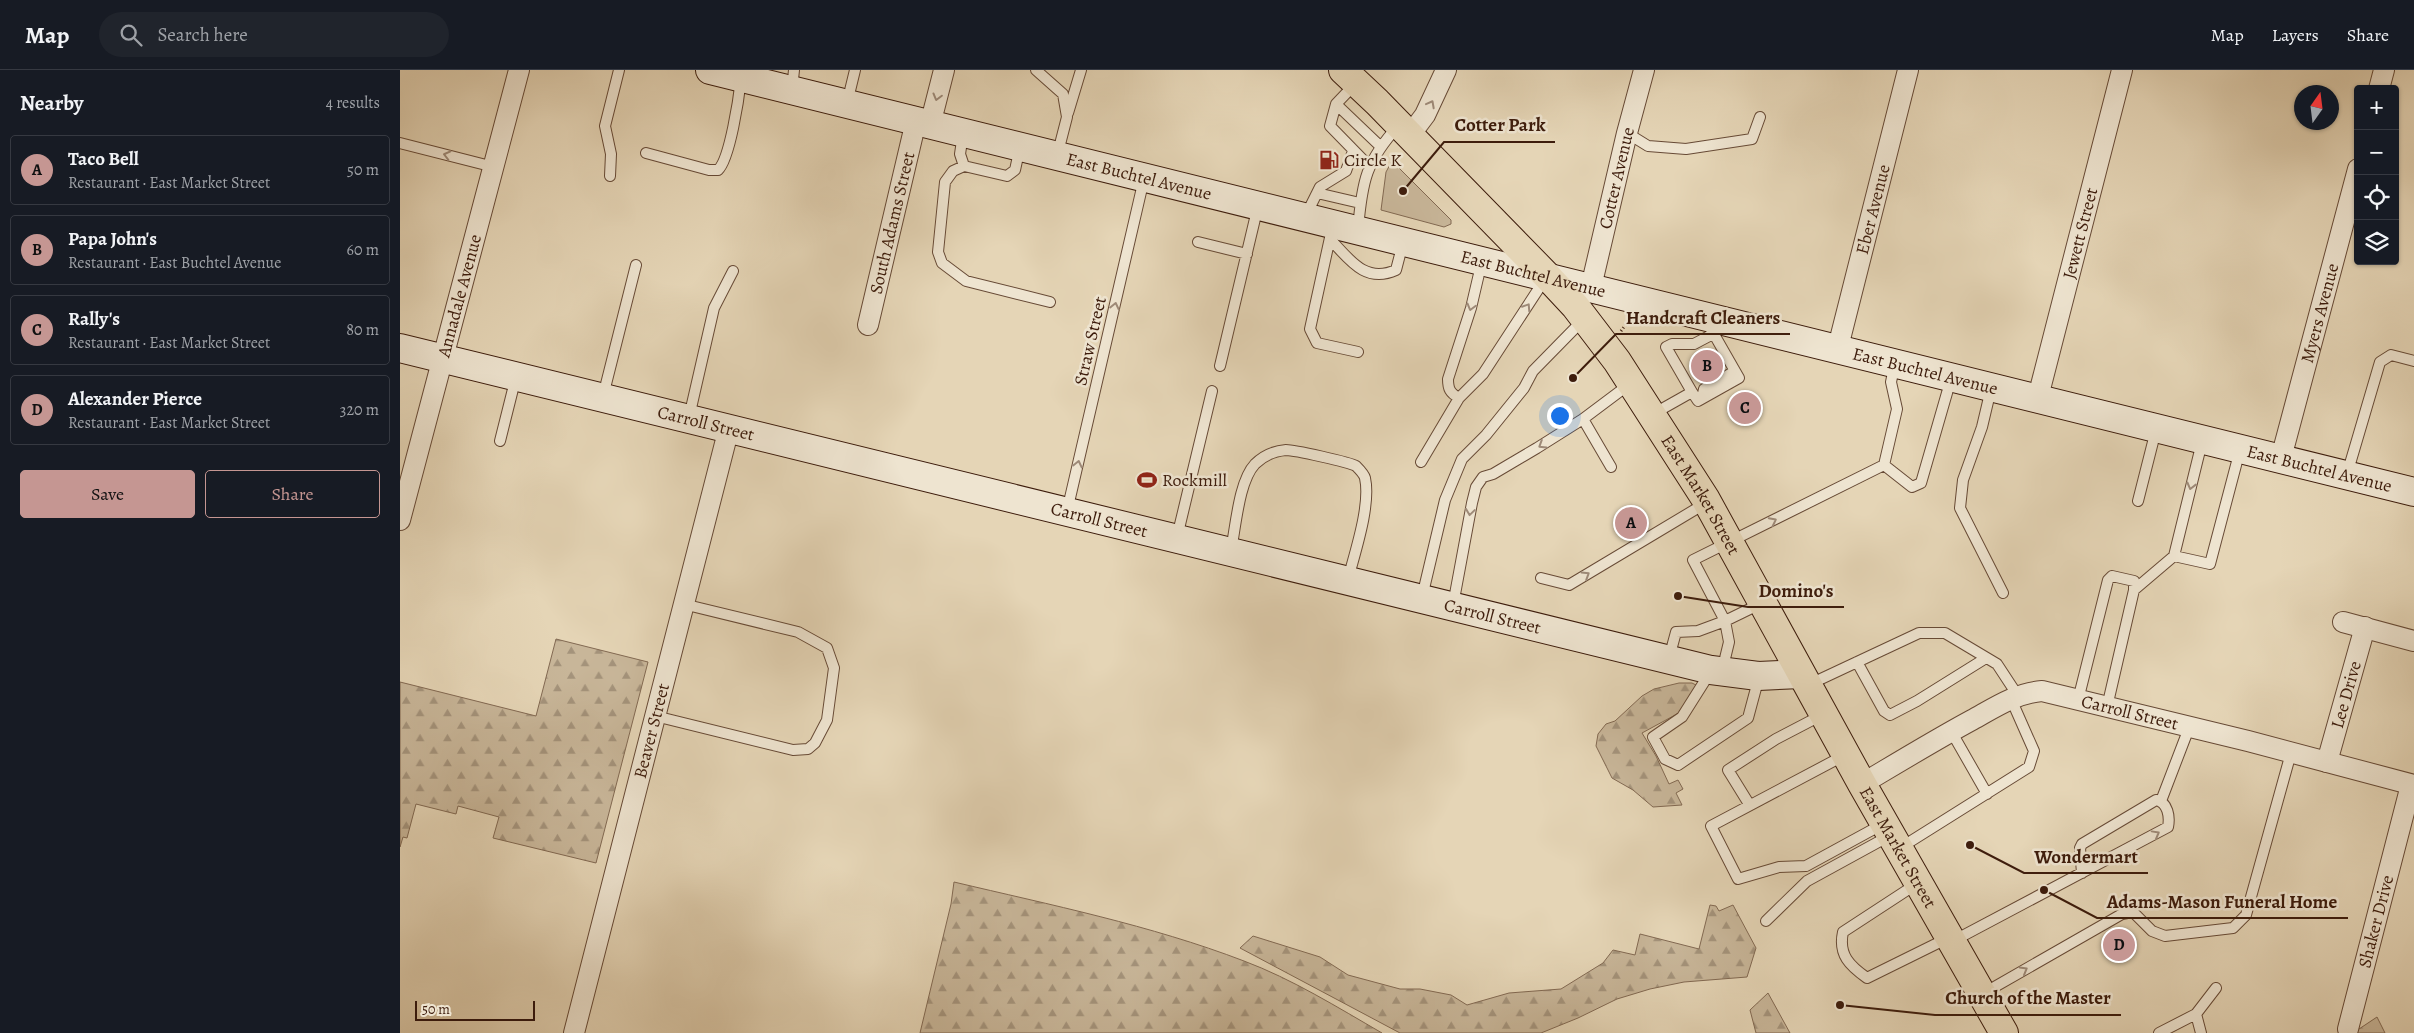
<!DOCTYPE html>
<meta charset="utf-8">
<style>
body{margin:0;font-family:Alegreya,serif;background:#20242c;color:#f1f3f6}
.controls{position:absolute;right:15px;top:15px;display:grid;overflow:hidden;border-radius:5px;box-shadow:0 1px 4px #0004}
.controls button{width:45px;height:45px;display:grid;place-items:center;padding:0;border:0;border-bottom:1px solid #363941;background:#171b24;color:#f1f3f6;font:25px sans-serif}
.compass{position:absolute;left:1894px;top:15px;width:45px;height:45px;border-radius:50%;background:#171b24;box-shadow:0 1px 4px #0004;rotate:14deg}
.scale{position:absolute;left:15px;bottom:12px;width:120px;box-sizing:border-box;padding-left:5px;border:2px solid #3d1c0c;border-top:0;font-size:14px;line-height:18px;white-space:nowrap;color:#3d1c0c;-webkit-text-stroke:4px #eee4d0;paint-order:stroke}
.you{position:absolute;left:1159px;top:345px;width:18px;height:18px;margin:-12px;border:4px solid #fff;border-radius:50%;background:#1a73e8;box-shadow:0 0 0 8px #1a73e833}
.badge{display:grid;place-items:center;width:32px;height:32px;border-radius:50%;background:#c59692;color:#111;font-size:16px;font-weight:700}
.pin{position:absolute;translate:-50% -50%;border:2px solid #fff;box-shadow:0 1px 5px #0006}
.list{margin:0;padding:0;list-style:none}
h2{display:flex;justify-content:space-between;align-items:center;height:65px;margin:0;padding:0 20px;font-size:21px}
h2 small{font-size:16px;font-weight:400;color:#9ea1a6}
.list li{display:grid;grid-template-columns:32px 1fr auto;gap:15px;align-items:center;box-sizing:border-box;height:70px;margin:0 10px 10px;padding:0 10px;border:1px solid #363941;border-radius:5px}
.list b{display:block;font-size:19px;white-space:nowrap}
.list p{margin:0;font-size:16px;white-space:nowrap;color:#9ea1a6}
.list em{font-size:16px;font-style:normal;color:#9ea1a6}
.actions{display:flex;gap:10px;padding:15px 20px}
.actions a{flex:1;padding:11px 0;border:1px solid #c59692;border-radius:5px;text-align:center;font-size:18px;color:#c59692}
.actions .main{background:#c59692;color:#111}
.icon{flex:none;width:28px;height:28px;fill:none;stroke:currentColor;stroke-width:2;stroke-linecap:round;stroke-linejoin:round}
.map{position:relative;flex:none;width:2014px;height:963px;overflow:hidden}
header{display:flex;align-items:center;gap:30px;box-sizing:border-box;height:70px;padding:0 25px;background:#171b24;border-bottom:1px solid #363941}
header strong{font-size:24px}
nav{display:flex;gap:28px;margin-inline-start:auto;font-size:18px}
.search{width:350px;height:45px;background:#20242c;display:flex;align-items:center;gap:12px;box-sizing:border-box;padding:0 18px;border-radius:28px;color:#9ea1a6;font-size:19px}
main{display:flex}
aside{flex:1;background:#171b24}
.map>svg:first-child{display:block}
</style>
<header>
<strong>Map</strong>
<div class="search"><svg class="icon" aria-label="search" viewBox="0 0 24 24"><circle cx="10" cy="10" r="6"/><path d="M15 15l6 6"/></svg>Search here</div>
<nav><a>Map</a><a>Layers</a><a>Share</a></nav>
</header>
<main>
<aside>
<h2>Nearby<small>4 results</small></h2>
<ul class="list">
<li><span class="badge">A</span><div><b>Taco Bell</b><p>Restaurant · East Market Street</p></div><em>50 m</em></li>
<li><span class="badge">B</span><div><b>Papa John's</b><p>Restaurant · East Buchtel Avenue</p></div><em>60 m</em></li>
<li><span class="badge">C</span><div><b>Rally's</b><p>Restaurant · East Market Street</p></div><em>80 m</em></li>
<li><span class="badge">D</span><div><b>Alexander Pierce</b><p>Restaurant · East Market Street</p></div><em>320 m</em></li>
</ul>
<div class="actions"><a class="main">Save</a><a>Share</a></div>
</aside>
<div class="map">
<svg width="2014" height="963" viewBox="0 0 2014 963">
<defs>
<pattern id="forest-firs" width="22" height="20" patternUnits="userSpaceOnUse" patternTransform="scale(1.25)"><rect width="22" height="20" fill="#c8b699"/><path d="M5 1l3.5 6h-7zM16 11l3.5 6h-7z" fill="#a4937b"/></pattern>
</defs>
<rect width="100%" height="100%" fill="#e5d5b6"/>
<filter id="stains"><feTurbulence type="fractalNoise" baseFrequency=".004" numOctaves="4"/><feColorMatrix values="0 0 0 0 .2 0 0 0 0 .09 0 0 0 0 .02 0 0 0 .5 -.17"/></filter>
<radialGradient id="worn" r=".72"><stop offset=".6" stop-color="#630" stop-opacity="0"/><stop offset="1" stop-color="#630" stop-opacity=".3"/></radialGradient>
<path fill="url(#forest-firs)" stroke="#826952" d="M156,569L248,592L196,793L93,768L99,747L58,736L56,744L16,734L7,768L3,767L0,777V612L136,646Z
M1279,613H1292L1300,617L1288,638L1242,663L1256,686L1269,714L1278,710L1283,719L1276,723L1282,735L1253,737L1233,720L1212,708L1196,676L1198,664L1206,654L1215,651L1242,626L1254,619Z
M554,812C651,835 750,855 844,891C892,909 937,937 982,963H520L551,834Z
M1310,835L1316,836L1319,841L1333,835L1356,878L1347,907L1284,912L1250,919L1217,929L1178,948L1141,963H1000L840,878L853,866L920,887L948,905L1000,919H1020L1051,925L1067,935L1109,923L1161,919L1203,893L1213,880L1235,885L1240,864L1299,879Z
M1368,923L1390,963H1356L1350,940Z
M1977,947L1985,963H1956V961Z"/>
<path fill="#c8b699" stroke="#826952" d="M992,91L1051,150V154L1044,157L981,140L986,102Z"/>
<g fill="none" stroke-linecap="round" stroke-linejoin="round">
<defs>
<path id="lane" d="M636,0L663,24L667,47L657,86
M956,13L936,34L930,56L969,96
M392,19L394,0
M447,33L455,0
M936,34L980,76
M668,43L681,0
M1227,63L1248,76L1286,79L1352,69L1360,47
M563,64L560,84L564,96L607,106L615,100L620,77
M0,73L94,97
M246,83L309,100H318C330,89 339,27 341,9
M564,96L553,101L545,112L538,182L542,193L566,211L650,232
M210,106L211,84L205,56L219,0
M917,123L960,133
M906,145L920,117L946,101L953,81
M933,154L910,259L917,273L958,282
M958,159C962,111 966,91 999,55
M930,169C949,189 965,214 996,200L1003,173
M798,172L847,184
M1082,191L1071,238L1048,309C1048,319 1050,323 1059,328L1083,304L1145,209
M820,296L858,136
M1591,319L1582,357L1563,410L1560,438L1603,523
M1292,322L1266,277L1272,274H1294L1313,264
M203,326L236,195
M1302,328L1304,319L1335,301
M1253,344L1292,322L1298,331L1339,308L1307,252
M289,347L314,238L333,201
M1183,349L1211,397
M100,371L116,307
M1802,372L1774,486L1810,494L1840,380
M1021,392L1059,328
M1484,395L1512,417L1521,413L1551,309
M1484,395L1497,339L1491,312L1495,293
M1947,404L1980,292L1991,285L2014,291
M1738,431L1756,360
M667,441L744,109
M777,467L812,321
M831,480C836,455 839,411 855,394C864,385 873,381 886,380C894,380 949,392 956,396C959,399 964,404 965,408C971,435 955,482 948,509
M1141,508L1169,515L1306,433
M1734,520L1774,486
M1022,527L1045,430L1062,389L1086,365L1124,318L1133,301L1184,249
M1362,533L1325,551L1293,490L1484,395
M1053,535L1072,433L1076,417L1083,407L1093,404L1137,378L1183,349L1231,313
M1269,588L1276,562L1298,561L1325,551L1329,572L1322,601
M1457,592L1484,641L1490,645L1517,631L1586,588
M1311,601L1282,647L1253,667L1265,689L1278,695L1348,648L1359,607
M1408,615L1519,563H1545L1597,594L1618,626
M1678,630L1708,510L1712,506L1734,511V520L1707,637
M255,646L393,680L408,679L415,673L427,650L434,598L427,578L398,562L283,534
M1551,661L1587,724
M1445,685L1311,756L1338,809L1379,797L1406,796L1483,754
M1761,731L1789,658
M1349,734L1328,700L1376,669L1422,645
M1500,778L1629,697L1634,681L1611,629
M1518,813L1443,862C1438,885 1450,896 1467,908L1548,868
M1366,851L1407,811L1491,765
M1553,871L1768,757C1770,747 1768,732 1756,730L1682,774L1680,778L1682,803
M1584,923L1722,844L1733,842L1752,861L1765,866L1833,858L1846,845L1891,683
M1796,944L1801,963
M1759,963L1796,944L1816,918"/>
<g id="street">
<path d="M1979,19L1984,0"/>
<path d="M530,55L544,0"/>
<path d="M1010,65L1025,45L1046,0"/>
<path id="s1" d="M1191,217L1227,63L1244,0"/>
<path id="s2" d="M468,255L516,51"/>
<path id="s3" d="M1438,277L1508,0"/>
<path id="s4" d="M1638,327L1722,0"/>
<path id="s5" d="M1881,388L1958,99"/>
<path id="s6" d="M0,450L119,0"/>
<path d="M1943,552L2014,571"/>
<path id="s7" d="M1927,692L1965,557"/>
<path id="s8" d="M1462,714C1499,692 1535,670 1572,650C1594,638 1616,623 1642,621L1848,671L2014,715"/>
<path id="s9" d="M1948,959L2011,715"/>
<path id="s10" d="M174,963L329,358"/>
</g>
<g id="secondary">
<path id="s11" d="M310,0L2014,422"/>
<path id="s12" d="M0,278L1311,600L1358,606L1401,604"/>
</g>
<g id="primary">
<path id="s13" d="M943,0L977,32L1147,206L1175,236L1217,291L1305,428L1462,714L1604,963"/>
</g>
</defs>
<use href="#lane" stroke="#674a36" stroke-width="12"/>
<use href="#street" stroke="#674a36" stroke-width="22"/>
<use href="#secondary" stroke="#3d1c0c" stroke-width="30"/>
<use href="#primary" stroke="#3d1c0c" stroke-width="30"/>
<path stroke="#3d1c0c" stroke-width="3" stroke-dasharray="1 2.5" stroke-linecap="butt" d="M1221,261L1229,250"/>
<use href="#lane" stroke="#eee4d0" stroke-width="10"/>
<use href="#street" stroke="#eee4d0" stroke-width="20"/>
<use href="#secondary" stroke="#eee4d0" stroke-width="28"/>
<use href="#primary" stroke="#e5d5b6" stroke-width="28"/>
</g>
<defs><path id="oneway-chevron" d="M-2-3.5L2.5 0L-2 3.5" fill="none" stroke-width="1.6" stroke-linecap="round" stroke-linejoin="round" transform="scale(1.25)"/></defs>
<g stroke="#9e8a78">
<use href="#oneway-chevron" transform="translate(537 27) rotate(105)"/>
<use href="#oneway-chevron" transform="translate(1031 34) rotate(-62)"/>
<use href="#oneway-chevron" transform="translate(47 85) rotate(-166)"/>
<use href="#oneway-chevron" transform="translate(715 236) rotate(-77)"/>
<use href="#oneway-chevron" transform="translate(1071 237) rotate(105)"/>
<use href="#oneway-chevron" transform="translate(1127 237) rotate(-57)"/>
<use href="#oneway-chevron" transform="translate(1142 375) rotate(148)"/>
<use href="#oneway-chevron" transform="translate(678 394) rotate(-77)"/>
<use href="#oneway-chevron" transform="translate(1791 416) rotate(104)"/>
<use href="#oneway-chevron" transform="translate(1070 442) rotate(98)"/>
<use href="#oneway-chevron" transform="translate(1373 451) rotate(-27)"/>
<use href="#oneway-chevron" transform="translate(1186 505) rotate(-32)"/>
<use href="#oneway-chevron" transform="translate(1756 764) rotate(-29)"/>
<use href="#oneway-chevron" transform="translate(1624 900) rotate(-30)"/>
</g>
<defs>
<symbol id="fuel-bare" viewBox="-9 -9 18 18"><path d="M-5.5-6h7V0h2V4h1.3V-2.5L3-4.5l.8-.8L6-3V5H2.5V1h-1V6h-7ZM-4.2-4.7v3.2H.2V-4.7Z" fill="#8f2418" stroke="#eee4d0" stroke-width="2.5" paint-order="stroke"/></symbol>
<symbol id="stadium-bare" viewBox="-9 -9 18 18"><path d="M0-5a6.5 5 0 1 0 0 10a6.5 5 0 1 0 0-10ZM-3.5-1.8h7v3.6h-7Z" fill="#8f2418" stroke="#eee4d0" stroke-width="2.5" paint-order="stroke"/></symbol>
</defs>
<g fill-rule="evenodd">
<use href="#fuel-bare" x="915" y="76" width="28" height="28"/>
<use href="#stadium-bare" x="733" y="396" width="28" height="28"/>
</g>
<g text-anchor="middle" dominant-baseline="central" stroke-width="5" stroke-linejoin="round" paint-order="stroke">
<g font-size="18" fill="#3d1c0c" stroke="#eee4d0" text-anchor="start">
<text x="944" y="90">Circle K</text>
<text x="762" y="410">Rockmill</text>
</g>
<g font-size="18" fill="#3d1c0c" stroke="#eee4d0">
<text stroke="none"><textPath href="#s11" startOffset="442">East Buchtel Avenue</textPath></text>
<text stroke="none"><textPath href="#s1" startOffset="112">Cotter Avenue</textPath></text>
<text stroke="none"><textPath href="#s3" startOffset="142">Eber Avenue</textPath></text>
<text stroke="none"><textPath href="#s2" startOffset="105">South Adams Street</textPath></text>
<text stroke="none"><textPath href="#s4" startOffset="169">Jewett Street</textPath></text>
<text stroke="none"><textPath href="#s11" startOffset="848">East Buchtel Avenue</textPath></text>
<text stroke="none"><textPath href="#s6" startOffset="232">Annadale Avenue</textPath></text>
<text stroke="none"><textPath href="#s5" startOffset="150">Myers Avenue</textPath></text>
<text transform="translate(690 271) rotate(-77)">Straw Street</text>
<text stroke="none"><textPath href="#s11" startOffset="1252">East Buchtel Avenue</textPath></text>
<text stroke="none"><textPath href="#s12" startOffset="315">Carroll Street</textPath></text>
<text stroke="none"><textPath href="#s11" startOffset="1658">East Buchtel Avenue</textPath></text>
<text stroke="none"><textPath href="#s13" startOffset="558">East Market Street</textPath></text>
<text stroke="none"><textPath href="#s12" startOffset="720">Carroll Street</textPath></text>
<text stroke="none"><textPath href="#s12" startOffset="1125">Carroll Street</textPath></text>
<text stroke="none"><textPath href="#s7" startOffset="70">Lee Drive</textPath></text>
<text stroke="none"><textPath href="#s8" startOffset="294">Carroll Street</textPath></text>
<text stroke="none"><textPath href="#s10" startOffset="312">Beaver Street</textPath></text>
<text stroke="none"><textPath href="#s13" startOffset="962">East Market Street</textPath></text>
<text stroke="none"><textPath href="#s9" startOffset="111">Shaker Drive</textPath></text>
</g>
</g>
<path fill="none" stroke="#3d1c0c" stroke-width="2" d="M1003 121L1044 72H1155M1173 308L1216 264H1390M1278 526L1348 537H1444M1570 775L1624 803H1748M1644 820L1697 848H1948M1440 935L1535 945H1721"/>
<g fill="#3d1c0c" stroke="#eee4d0" stroke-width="2">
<circle cx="1003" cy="121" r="5"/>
<circle cx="1173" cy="308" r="5"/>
<circle cx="1278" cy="526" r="5"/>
<circle cx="1570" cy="775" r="5"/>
<circle cx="1644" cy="820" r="5"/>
<circle cx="1440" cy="935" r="5"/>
</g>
<g font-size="19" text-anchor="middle" font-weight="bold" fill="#3d1c0c" stroke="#eee4d0" stroke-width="5" stroke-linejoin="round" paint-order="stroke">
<text x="1100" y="61">Cotter Park</text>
<text x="1303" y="254">Handcraft Cleaners</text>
<text x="1396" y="527">Domino's</text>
<text x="1686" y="793">Wondermart</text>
<text x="1822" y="838">Adams-Mason Funeral Home</text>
<text x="1628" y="934">Church of the Master</text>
</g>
<rect width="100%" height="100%" filter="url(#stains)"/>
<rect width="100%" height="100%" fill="url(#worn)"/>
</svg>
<div class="controls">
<button>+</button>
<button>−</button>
<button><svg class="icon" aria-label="locate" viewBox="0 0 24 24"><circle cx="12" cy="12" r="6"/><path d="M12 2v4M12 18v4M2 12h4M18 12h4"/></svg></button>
<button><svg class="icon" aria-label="layers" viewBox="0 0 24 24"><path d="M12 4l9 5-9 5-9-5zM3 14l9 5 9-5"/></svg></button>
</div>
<svg class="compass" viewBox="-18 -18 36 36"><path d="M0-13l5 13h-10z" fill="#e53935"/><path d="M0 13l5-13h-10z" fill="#9ea1a6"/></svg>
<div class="scale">50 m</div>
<div class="you"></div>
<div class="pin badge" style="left:1231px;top:453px">A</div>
<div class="pin badge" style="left:1307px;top:296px">B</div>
<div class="pin badge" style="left:1345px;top:338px">C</div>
<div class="pin badge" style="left:1719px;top:875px">D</div>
</div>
</main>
